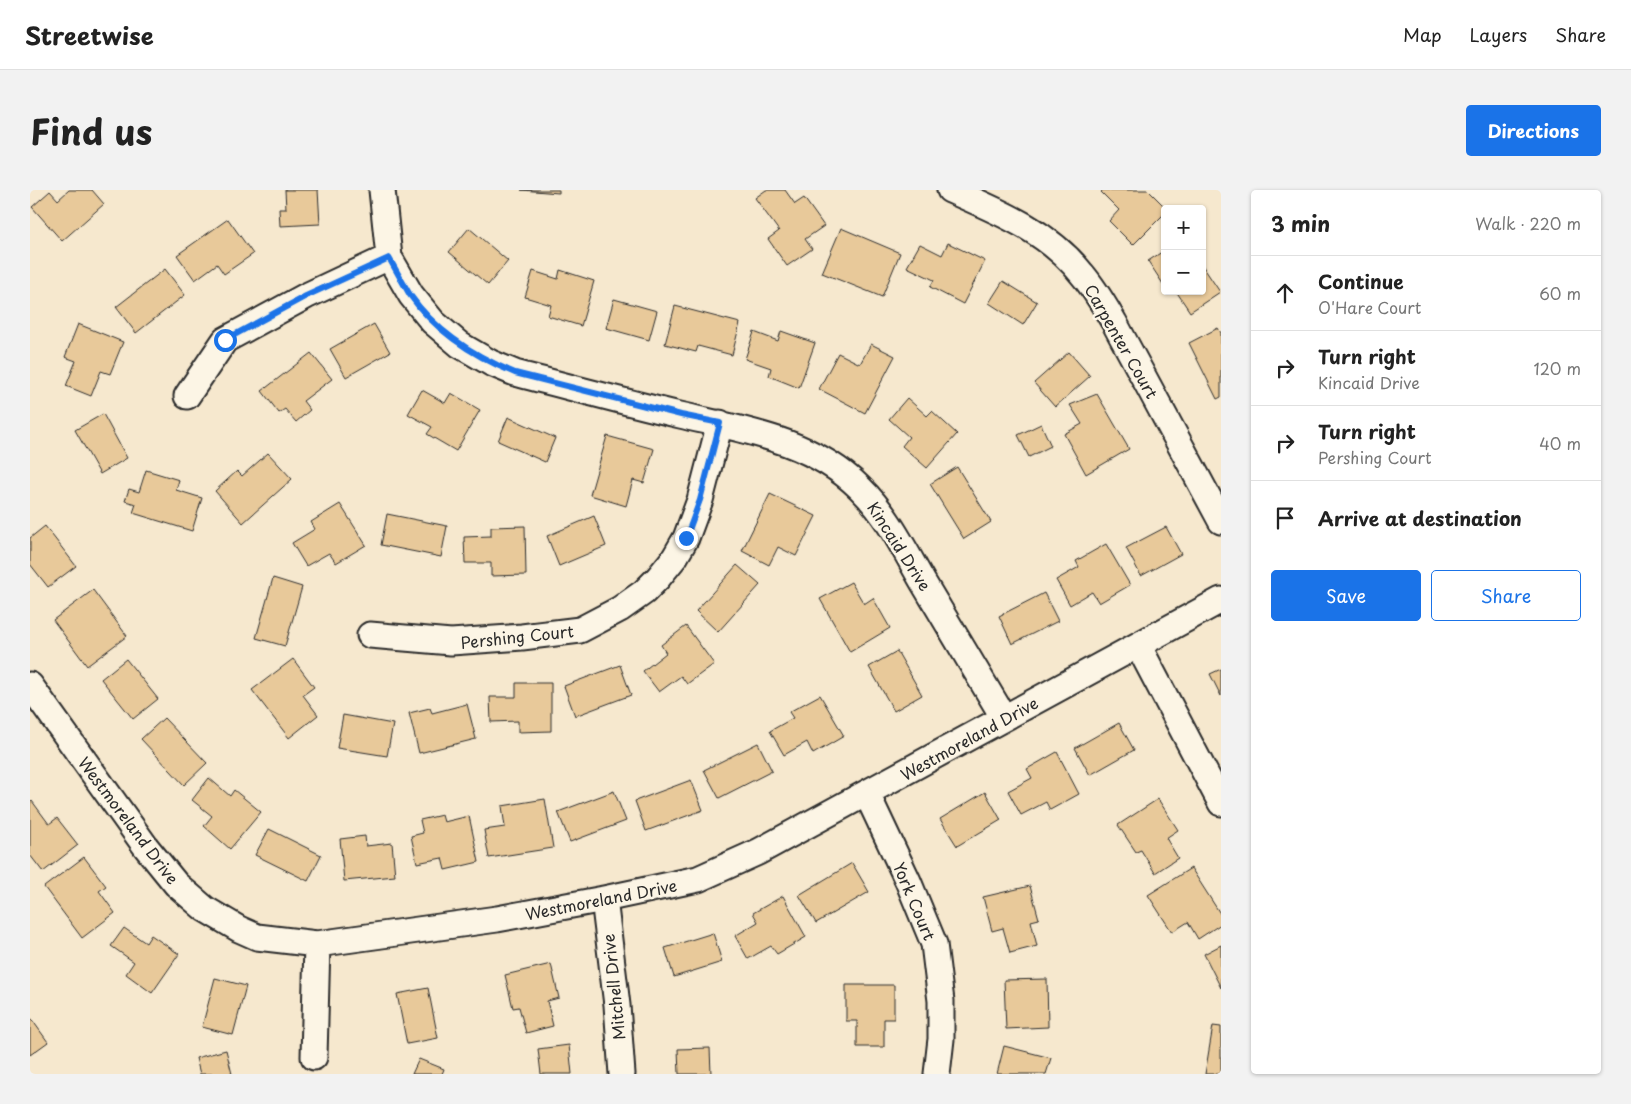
<!DOCTYPE html>
<meta charset="utf-8">
<style>
body{margin:0;font-family:"Playpen Sans",sans-serif;background:#f2f2f2;color:#222}
.controls{position:absolute;right:15px;top:15px;display:grid;overflow:hidden;border-radius:5px;box-shadow:0 1px 4px #0004}
.controls button{width:45px;height:45px;display:grid;place-items:center;padding:0;border:0;border-bottom:1px solid #e0e0e0;background:#fff;color:#222;font:25px sans-serif}
.stop{position:absolute;width:15px;height:15px;margin:-11px;border:4px solid #1a73e8;border-radius:50%;background:#fff}
.stop.end{background:#1a73e8;border-color:#fff;box-shadow:0 1px 5px #0008}
.list{margin:0;padding:0;list-style:none}
h2{display:flex;justify-content:space-between;align-items:center;height:65px;margin:0;padding:0 20px;font-size:21px}
h2 small{font-size:16px;font-weight:400;color:#767676}
.list li{display:grid;grid-template-columns:32px 1fr auto;gap:15px;align-items:center;box-sizing:border-box;height:75px;padding:0 20px;border-top:1px solid #e0e0e0}
.list b{display:block;font-size:19px;white-space:nowrap}
.list p{margin:0;font-size:16px;white-space:nowrap;color:#767676}
.list em{font-size:16px;font-style:normal;color:#767676}
.actions{display:flex;gap:10px;padding:15px 20px}
.actions a{flex:1;padding:11px 0;border:1px solid #1a73e8;border-radius:5px;text-align:center;font-size:18px;color:#1a73e8}
.actions .main{background:#1a73e8;color:#fff}
.icon{flex:none;width:28px;height:28px;fill:none;stroke:currentColor;stroke-width:2;stroke-linecap:round;stroke-linejoin:round}
.map{position:relative;flex:none;width:1191px;height:884px;overflow:hidden;border-radius:5px}
header{display:flex;align-items:center;gap:30px;box-sizing:border-box;height:70px;padding:0 25px;background:#fff;border-bottom:1px solid #e0e0e0}
header strong{font-size:24px}
nav{display:flex;gap:28px;margin-inline-start:auto;font-size:18px}
.intro{display:flex;align-items:center;justify-content:space-between;box-sizing:border-box;height:120px;padding:0 30px}
h1{margin:0;font-size:35px}
.button{padding:12px 22px;border-radius:5px;background:#1a73e8;color:#fff;font-size:18px;font-weight:700}
main{display:flex;gap:30px;padding:0 30px}
aside{flex:1;background:#fff;border-radius:5px;box-shadow:0 1px 4px #0004}
.map>svg:first-child{display:block}
</style>
<header>
<strong>Streetwise</strong>
<nav><a>Map</a><a>Layers</a><a>Share</a></nav>
</header>
<div class="intro"><h1>Find us</h1><a class="button">Directions</a></div>
<main>
<div class="map">
<svg width="1191" height="884" viewBox="0 0 1191 884">
<rect width="100%" height="100%" fill="#f6e8ce"/>
<filter id="ink" filterUnits="userSpaceOnUse"><feTurbulence type="fractalNoise" baseFrequency=".02" numOctaves="2"/><feDisplacementMap in="SourceGraphic" scale="10" xChannelSelector="R" yChannelSelector="G"/><feConvolveMatrix kernelMatrix="1 2 1 2 8 2 1 2 1" color-interpolation-filters="sRGB"/></filter>
<g filter="url(#ink)">
<path fill="#e8c99a" stroke="#2b2b2b" d="M39,0H62L74,14L32,51L2,17L20,1L28,10Z
M255,0H288L290,34L250,36L249,19H256Z
M491,0H529V3Z
M736,0H755L765,14L774,8L794,36L775,49L782,59L757,76L738,49L749,41L725,8Z
M1073,0H1118L1137,19H1135V23L1103,55L1079,31L1089,20L1071,2Z
M198,29L223,64L194,84L187,74L165,90L147,65Z
M439,38L478,71L458,95L419,62Z
M811,38L870,63L852,107L792,83Z
M918,53L955,71L933,114L900,97L904,90L877,77L890,54L912,65Z
M1135,60V97L1118,71Z
M1172,75L1190,102L1160,122L1146,101H1172Z
M135,79L155,105L106,143L86,117Z
M530,80L564,91L551,136L518,126L521,115L495,107L503,81L528,89Z
M973,91L1007,112L993,135L959,113Z
M584,109L627,121L619,150L576,138Z
M645,116L710,133L702,165L668,156L666,162L635,154Z
M48,134L93,152L80,184L71,181L61,206L36,196L46,171L35,167Z
M344,134L360,162L316,187L300,159Z
M1188,138L1191,143V207L1187,209L1159,153Z
M751,141L785,153L769,198L739,186L741,178L715,169L724,142L748,151Z
M841,154L865,166L835,223L789,199L808,163L830,174Z
M1039,162L1060,186L1025,217L1004,193Z
M281,163L302,189L273,211L280,220L266,232L255,219L249,223L232,201Z
M392,200L415,213L421,203L450,220L426,261L397,244L402,237L378,224Z
M1067,204L1099,259L1056,284L1034,244L1052,234L1040,215Z
M877,208L897,226L902,221L927,244L897,278L872,256L879,247L859,229Z
M73,224L97,268L70,284L45,240Z
M478,227L525,248L515,272L468,251Z
M1011,234L1021,256L999,267L988,245Z
M577,246L624,259L614,293L603,290L596,316L560,305Z
M238,263L262,289L213,333L185,301L207,281L212,286Z
M927,277L961,332L934,349L900,294Z
M116,280L149,290L146,300L172,308L162,341L103,323L106,314L95,311L99,299L109,302Z
M740,304L786,326L766,366L748,357L739,375L712,361Z
M310,314L336,355L306,373L299,363L276,376L262,353L285,339L281,332Z
M357,324L417,336L411,367L351,355Z
M564,326L576,356L529,376L517,346Z
M15,336L46,376L18,397L0,374V348Z
M495,336L496,385L461,386V373H435L434,347L461,346V337Z
M1136,337L1151,364L1111,386L1096,358Z
M1076,354L1100,395L1069,413L1062,402L1040,415L1026,390L1049,377L1046,371Z
M707,375L730,395L688,442L666,421Z
M243,388L272,397L255,456L226,448Z
M821,392L834,414L843,408L860,438L820,462L790,409Z
M63,400L97,446L57,476L23,430Z
M1014,403L1028,431L982,454L969,426Z
M656,436L684,474L657,494L651,486L629,502L613,481L636,463L631,455Z
M867,461L892,505L864,521L839,477Z
M96,469L128,509L103,529L71,489Z
M263,469L284,497L273,505L288,525L259,548L222,500Z
M590,475L601,505L545,526L534,496Z
M1191,479V506L1180,484Z
M486,493H521V541L488,542V531L461,532L460,507H486Z
M790,505L814,546L783,564L777,552L754,565L740,541L763,528L759,522Z
M437,514L446,549L389,563L379,523L400,518L402,523Z
M313,525L363,534L357,566L307,558Z
M134,528L177,573L154,595L111,549Z
M1089,533L1104,560L1060,585L1045,558Z
M728,553L742,581L689,608L674,580Z
M1027,562L1049,604L1020,620L1016,612L991,625L978,601L1002,588L997,579Z
M179,588L200,606L204,600L231,622L200,659L174,636L182,626L162,610Z
M661,590L673,620L616,641L605,611Z
M584,601L596,631L540,652L528,622Z
M955,602L971,630L927,656L910,629Z
M515,609L523,658L459,668L454,640L475,637L472,616Z
M1128,609L1148,640L1136,648L1148,668L1125,683L1111,660L1106,662L1088,635Z
M2,611L19,634L27,628L48,655L13,682L0,665V613Z
M412,625L414,632L439,626L449,672L415,680L412,668L387,673L381,646L393,643L390,630Z
M239,639L291,665L278,691L225,665Z
M335,646L336,656L362,653L365,686L314,691L310,649Z
M54,667L76,696L69,701L85,723L52,748L14,697Z
M822,673L839,702L786,733L769,705Z
M1161,678L1191,725V734L1168,749L1158,732L1142,742L1118,705Z
M1000,696L1009,729L1001,731L1007,756L980,763L973,738L962,741L953,707Z
M753,706L776,747L747,764L741,756L718,769L705,746L728,732L723,723Z
M94,738L116,753L121,745L149,764L122,803L96,784L104,772L81,756Z
M683,743L692,772L644,787L635,758Z
M1191,755V798L1174,764Z
M521,774L529,808L517,811L523,836L496,843L489,817L483,818L475,785Z
M185,788L216,796L203,845L172,837Z
M1017,789L1018,837L976,839L974,790Z
M816,795H864V829H854V857H827V831H816Z
M398,798L408,848L377,854L367,804Z
M0,827L18,852L0,865Z
M1183,836L1191,837V884H1175Z
M539,855L542,884H511L508,859Z
M974,856L1021,868L1016,884H967Z
M680,858L681,884H649L648,859Z
M196,860L202,884H170L166,868Z
M389,869L414,879L412,884H382Z"/>
<g fill="none" stroke-linecap="round" stroke-linejoin="round">
<defs>
<path id="minor" d="M352,0L359,67L381,105L403,132L430,155L461,173L485,183C540,197 595,212 650,225C713,240 782,250 830,298C857,324 874,359 893,392C920,437 947,483 974,528
M920,0C968,21 1018,41 1052,84C1065,99 1074,115 1084,132L1191,331
M157,206L195,150L276,106L359,67
M340,445L421,452L492,447L550,440L590,419L614,402L628,388L645,367L656,348L670,310L690,233
M1108,455L1191,613
M0,495L116,657L146,694L175,719L209,739L227,747L287,754L467,729L574,709L668,689L728,662L1191,410
M837,604L878,691L904,754L911,811V849L907,884
M574,709L587,815L592,884
M284,867L287,754"/>
</defs>
<use href="#minor" stroke="#2b2b2b" stroke-width="29"/>
<use href="#minor" stroke="#fcf5e5" stroke-width="25"/>
</g>
</g>
<g fill="none" stroke-linecap="round" stroke-linejoin="round" filter="url(#ink)">
<path stroke="#1a73e8" stroke-width="6" d="M195,150L276,106L359,68C366,80 373,93 380,105C406,142 444,166 485,183L651,225L690,233L670,310L656,348"/>
</g>
<g text-anchor="middle" dominant-baseline="central" stroke-width="5" stroke-linejoin="round" paint-order="stroke">
<g font-size="16" fill="#2b2b2b" stroke="#fcf5e5">
<text transform="translate(1092 151) rotate(60)">Carpenter Court</text>
<text transform="translate(870 356) rotate(57)">Kincaid Drive</text>
<text transform="translate(487 446) rotate(-6)">Pershing Court</text>
<text transform="translate(939 548) rotate(-29)">Westmoreland Drive</text>
<text transform="translate(99 630) rotate(53)">Westmoreland Drive</text>
<text transform="translate(571 709) rotate(-11)">Westmoreland Drive</text>
<text transform="translate(885 711) rotate(67)">York Court</text>
<text transform="translate(583 797) rotate(-96)">Mitchell Drive</text>
</g>
</g>
</svg>
<div class="controls">
<button>+</button>
<button>−</button>
</div>
<div class="stop" style="left:195px;top:150px"></div>
<div class="stop end" style="left:656px;top:348px"></div>
</div>
<aside>
<h2>3 min<small>Walk · 220 m</small></h2>
<ul class="list">
<li><svg class="icon" aria-label="ahead" viewBox="0 0 24 24"><path d="M12 20V5M6 11l6-6 6 6"/></svg><div><b>Continue</b><p>O'Hare Court</p></div><em>60 m</em></li>
<li><svg class="icon" aria-label="right" viewBox="0 0 24 24"><path d="M7 20v-9h11M14 6l5 5-5 5"/></svg><div><b>Turn right</b><p>Kincaid Drive</p></div><em>120 m</em></li>
<li><svg class="icon" aria-label="right" viewBox="0 0 24 24"><path d="M7 20v-9h11M14 6l5 5-5 5"/></svg><div><b>Turn right</b><p>Pershing Court</p></div><em>40 m</em></li>
<li><svg class="icon" aria-label="arrive" viewBox="0 0 24 24"><path d="M6 21V4h12l-3 4 3 4H6"/></svg><div><b>Arrive at destination</b></div></li>
</ul>
<div class="actions"><a class="main">Save</a><a>Share</a></div>
</aside>
</main>
